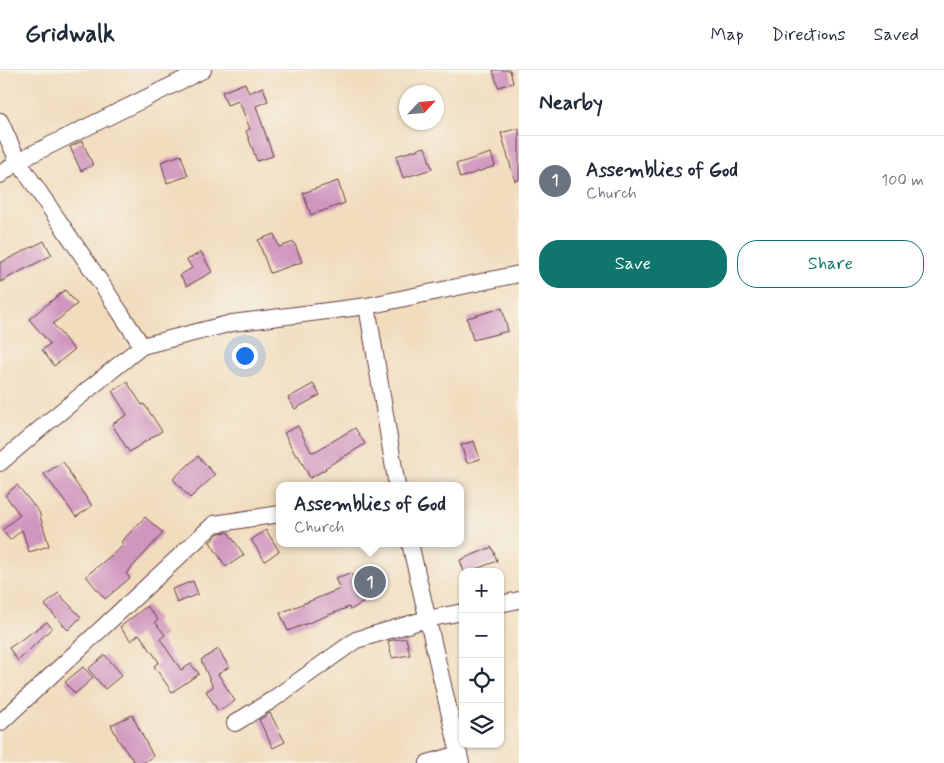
<!DOCTYPE html>
<meta charset="utf-8">
<style>
body{margin:0;font-family:Mynerve,sans-serif;background:#f6f6f7;color:#1f2937}
.controls{position:absolute;right:15px;bottom:15px;display:grid;overflow:hidden;border-radius:10px;box-shadow:0 1px 4px #0004}
.controls button{width:45px;height:45px;display:grid;place-items:center;padding:0;border:0;border-bottom:1px solid #e0e1e3;background:#fff;color:#1f2937;font:25px sans-serif}
.compass{position:absolute;left:399px;top:15px;width:45px;height:45px;border-radius:50%;background:#fff;box-shadow:0 1px 4px #0004;rotate:64deg}
.you{position:absolute;left:244px;top:285px;width:18px;height:18px;margin:-12px;border:4px solid #fff;border-radius:50%;background:#1a73e8;box-shadow:0 0 0 8px #1a73e833}
.badge{display:grid;place-items:center;width:32px;height:32px;border-radius:50%;background:#0f766e;color:#fff;font-size:16px;font-weight:700}
.pin{position:absolute;translate:-50% -50%;border:2px solid #fff;box-shadow:0 1px 5px #0006}
.popup{position:absolute;left:276px;top:412px;width:188px;height:65px;box-sizing:border-box;display:grid;place-content:center;border-radius:10px;background:#fff;filter:drop-shadow(0 1px 4px #0005);font-size:16px;white-space:nowrap;color:#747a83}
.popup b{font-size:19px;color:#1f2937}
.popup::after{content:'';position:absolute;left:50%;top:100%;margin-left:-10px;border:10px solid transparent;border-top-color:#fff}
.list{margin:0;padding:0;list-style:none}
h2{display:flex;justify-content:space-between;align-items:center;height:65px;margin:0;padding:0 20px;font-size:21px}
h2 small{font-size:16px;font-weight:400;color:#747a83}
.list li{display:grid;grid-template-columns:32px 1fr auto;gap:15px;align-items:center;box-sizing:border-box;height:90px;padding:0 20px;border-top:1px solid #e0e1e3}
.list b{display:block;font-size:19px;white-space:nowrap}
.list p{margin:0;font-size:16px;white-space:nowrap;color:#747a83}
.list em{font-size:16px;font-style:normal;color:#747a83}
.actions{display:flex;gap:10px;padding:15px 20px}
.actions a{flex:1;padding:11px 0;border:1px solid #0f766e;border-radius:20px;text-align:center;font-size:18px;color:#0f766e}
.actions .main{background:#0f766e;color:#fff}
.icon{flex:none;width:28px;height:28px;fill:none;stroke:currentColor;stroke-width:2;stroke-linecap:round;stroke-linejoin:round}
.map{position:relative;flex:none;width:519px;height:693px;overflow:hidden}
header{display:flex;align-items:center;gap:30px;box-sizing:border-box;height:70px;padding:0 25px;background:#fff;border-bottom:1px solid #e0e1e3}
header strong{font-size:24px}
nav{display:flex;gap:28px;margin-inline-start:auto;font-size:18px}
main{display:flex}
aside{flex:1;background:#fff}
.map>svg:first-child{display:block}
</style>
<header>
<strong>Gridwalk</strong>
<nav><a>Map</a><a>Directions</a><a>Saved</a></nav>
</header>
<main>
<div class="map">
<svg width="519" height="693" viewBox="0 0 519 693">
<rect width="100%" height="100%" fill="#f7f3e8"/>
<filter id="ink" filterUnits="userSpaceOnUse"><feTurbulence type="fractalNoise" baseFrequency=".02" numOctaves="2"/><feDisplacementMap in="SourceGraphic" scale="10" xChannelSelector="R" yChannelSelector="G"/><feConvolveMatrix kernelMatrix="1 2 1 2 8 2 1 2 1" color-interpolation-filters="sRGB"/></filter>
<filter id="wash" filterUnits="userSpaceOnUse"><feTurbulence type="fractalNoise" baseFrequency=".0096" numOctaves="4" result="noise"/><feDisplacementMap in="SourceGraphic" scale="20" xChannelSelector="R" yChannelSelector="G"/><feGaussianBlur stdDeviation="1.12" result="paint"/><feColorMatrix in="noise" values="0 0 0 0 0 0 0 0 0 0 0 0 0 0 0 0 0 1.4 0 .05"/><feComposite in="paint" operator="in"/></filter>
<g filter="url(#wash)">
<rect width="100%" height="100%" fill="#f1ddbe"/>
<g id="blocks">
<path fill="#d096bf" d="M493,0H510L513,13L498,17Z
M245,13L249,23L263,17L268,31L256,36L273,86L257,91L246,61L250,59L239,31L227,35L222,22Z
M519,58V110L515,111L501,63Z
M82,71L93,95L81,101L70,77Z
M425,77L432,99L403,108L396,86Z
M491,83L495,96L460,108L456,94Z
M181,85L188,106L167,113L161,92Z
M338,111L345,133L311,145L303,123Z
M274,164L279,177L294,172L302,192L270,203L258,170Z
M44,171L52,185L0,212V193Z
M201,182L212,202L187,216L180,205L192,198L187,190Z
M65,220L77,234L53,254L74,280L54,296L42,280L50,274L29,249Z
M502,238L508,261L473,270L467,248Z
M127,312L142,335L144,334L162,361L129,382L112,354L127,345L112,321Z
M313,314L320,325L295,339L288,328Z
M298,356L311,382L316,381L355,358L365,374L325,398L326,399L310,408L298,385L296,386L284,363Z
M474,371L480,389L467,393L461,375Z
M198,386L215,405L190,428L173,409Z
M63,392L70,402L69,403L92,436L76,447L44,404Z
M17,415L39,442L49,476L29,482L22,460L10,470L2,460L20,445L5,425Z
M145,447L163,463L126,504L130,508L105,529L86,506L124,475L121,472Z
M266,460L279,481L265,491L251,470Z
M228,462L244,485L226,497L210,472L219,463Z
M492,477L497,491L468,502H464L460,490Z
M351,503L364,532L350,540L349,537L288,561L280,543L340,519L335,508Z
M193,511L198,524L177,533L172,519Z
M58,523L81,547L68,560L45,535Z
M147,536L158,550L155,552L165,565L160,569L181,600L191,594L199,604L172,622L154,596L159,592L139,564L131,571L120,557Z
M47,552L52,558L18,591L9,578Z
M406,568L410,585L392,588L388,571Z
M218,579L229,597L218,604L235,631L218,641L206,621L213,617L201,590Z
M105,585L122,605L105,619L88,599Z
M83,597L93,608L75,624L65,612Z
M270,643L285,672L273,678L259,650Z
M132,645L153,686L143,693H135L119,671L111,655Z"/>
</g>
</g>
<g filter="url(#ink)">
<use href="#blocks" fill-opacity="0" stroke="#633c41" stroke-width="1"/>
<g fill="none" stroke-linecap="round" stroke-linejoin="round">
<defs>
<path id="minor" d="M0,51L18,91L101,213L142,276
M0,105L18,91L203,0
M367,236L397,416
M0,393L48,352L142,276L232,253L367,236L519,204
M410,473L461,693
M500,534L519,530
M0,653L214,454L280,444
M235,653L272,630L356,570L427,549L463,542
M428,693L459,684"/>
</defs>
<use href="#minor" stroke="#633c41" stroke-width="18"/>
<use href="#minor" stroke="#fff" stroke-width="16"/>
</g>
</g>
</svg>
<div class="controls">
<button>+</button>
<button>−</button>
<button><svg class="icon" aria-label="locate" viewBox="0 0 24 24"><circle cx="12" cy="12" r="6"/><path d="M12 2v4M12 18v4M2 12h4M18 12h4"/></svg></button>
<button><svg class="icon" aria-label="layers" viewBox="0 0 24 24"><path d="M12 4l9 5-9 5-9-5zM3 14l9 5 9-5"/></svg></button>
</div>
<svg class="compass" viewBox="-18 -18 36 36"><path d="M0-13l5 13h-10z" fill="#e53935"/><path d="M0 13l5-13h-10z" fill="#747a83"/></svg>
<div class="you"></div>
<div class="pin badge" style="left:370px;top:512px;background:#6b7280">1</div>
<div class="popup"><b>Assemblies of God</b>Church</div>
</div>
<aside>
<h2>Nearby<small></small></h2>
<ul class="list">
<li><span class="badge" style="background:#6b7280">1</span><div><b>Assemblies of God</b><p>Church</p></div><em>100 m</em></li>
</ul>
<div class="actions"><a class="main">Save</a><a>Share</a></div>
</aside>
</main>
